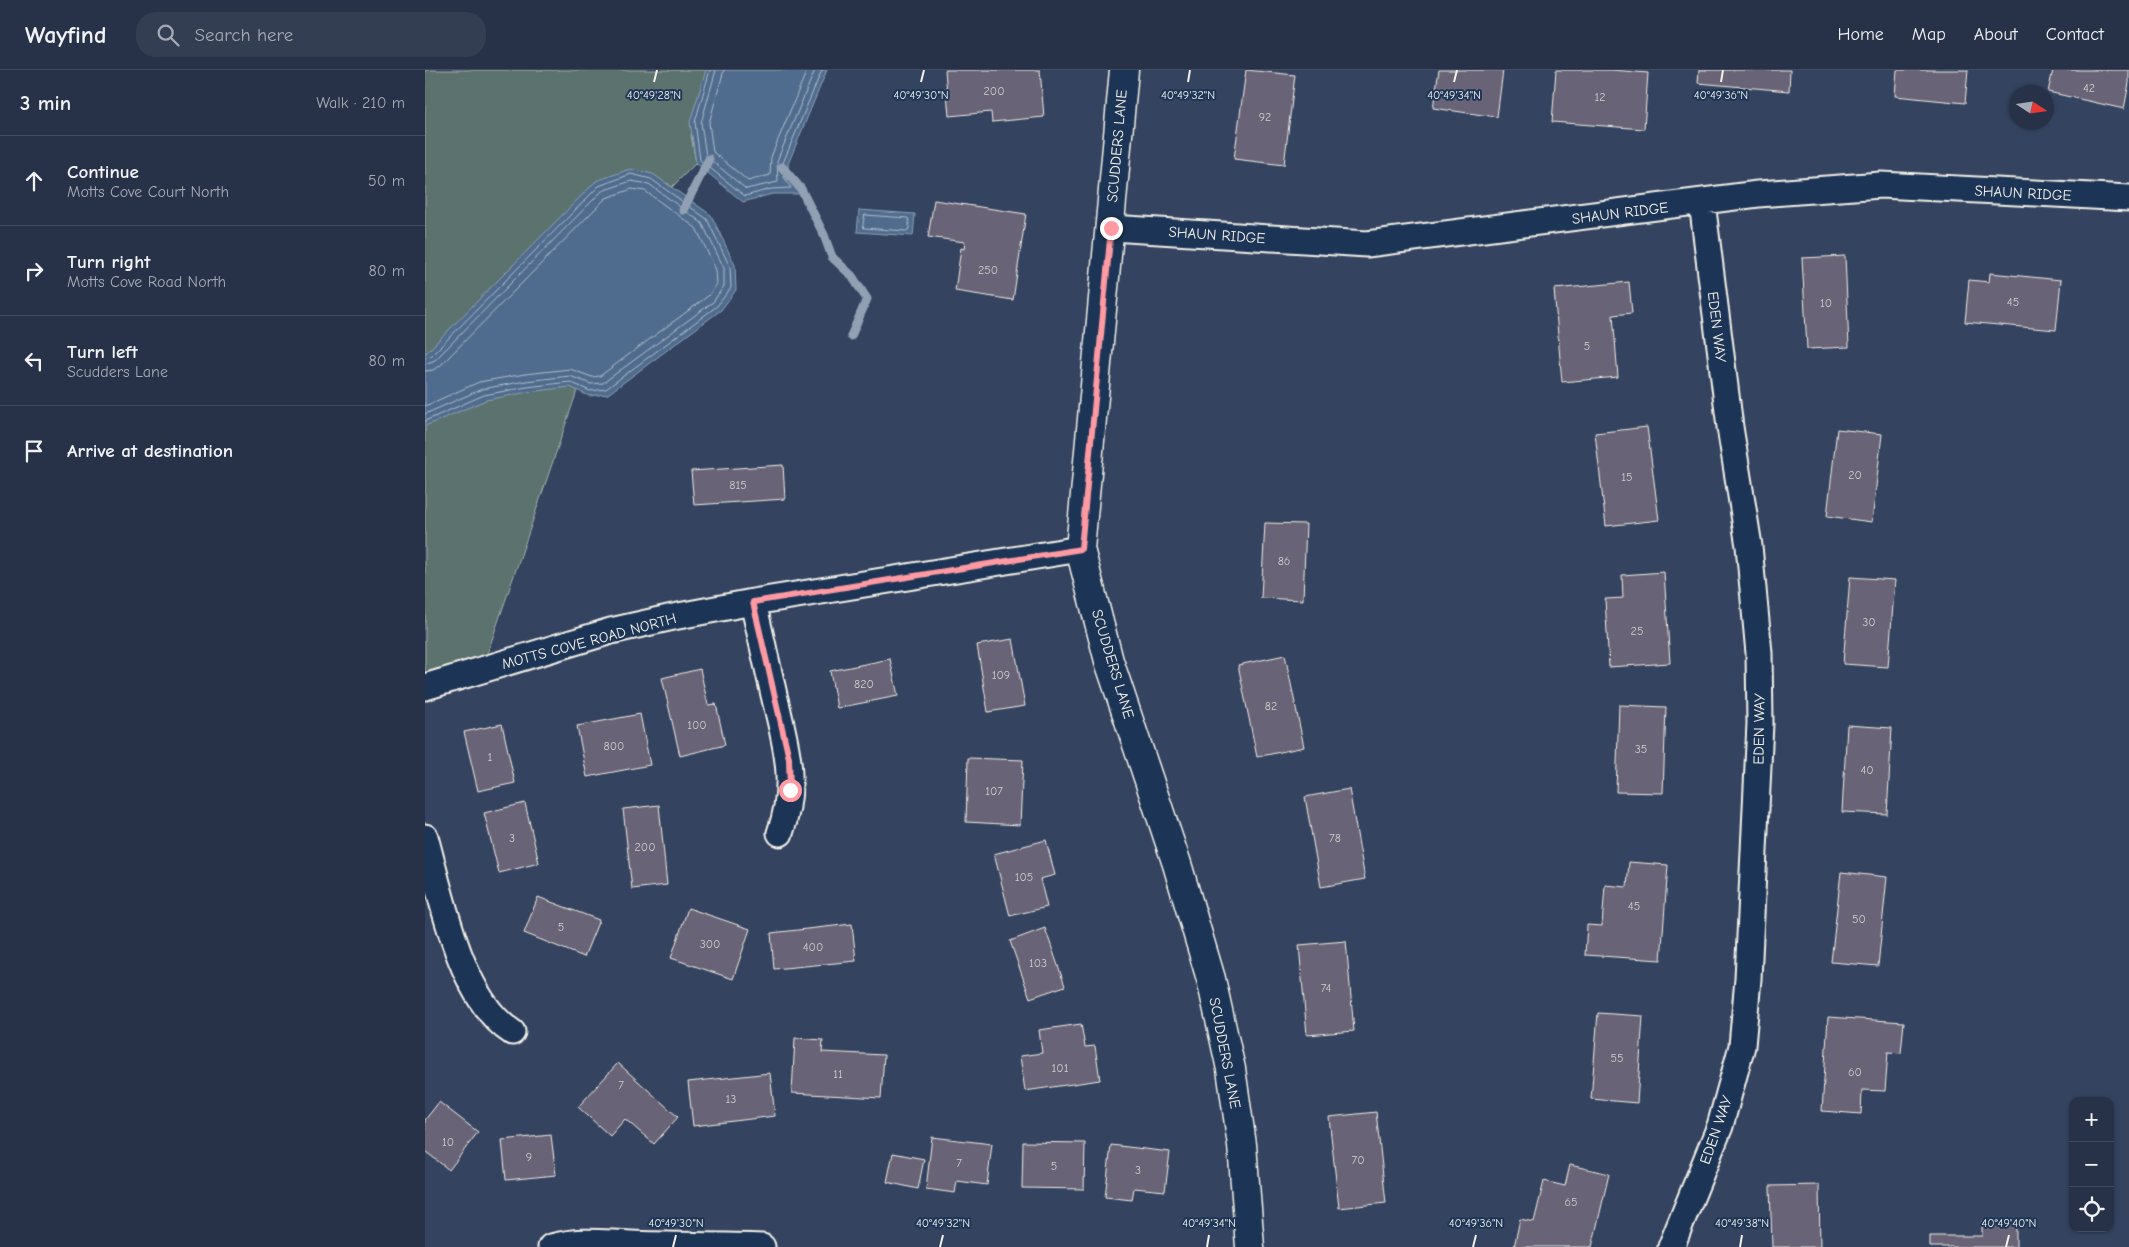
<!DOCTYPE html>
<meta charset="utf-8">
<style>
body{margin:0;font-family:"Comic Neue",sans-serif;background:#333e52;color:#f1f3f6}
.controls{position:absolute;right:15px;bottom:15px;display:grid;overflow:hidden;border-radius:10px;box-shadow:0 1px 4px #0004}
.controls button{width:45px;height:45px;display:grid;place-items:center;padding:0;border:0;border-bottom:1px solid #434d60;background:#273248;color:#f1f3f6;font:25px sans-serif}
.compass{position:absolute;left:1584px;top:15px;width:45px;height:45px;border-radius:50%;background:#273248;box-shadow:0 1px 4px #0004;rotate:102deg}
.stop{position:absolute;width:15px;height:15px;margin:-11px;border:4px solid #ff9aa2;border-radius:50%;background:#fff}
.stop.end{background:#ff9aa2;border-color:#fff;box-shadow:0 1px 5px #0008}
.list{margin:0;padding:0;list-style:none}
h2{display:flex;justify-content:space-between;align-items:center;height:65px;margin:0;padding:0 20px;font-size:21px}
h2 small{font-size:16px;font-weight:400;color:#a4aab4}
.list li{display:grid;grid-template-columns:32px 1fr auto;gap:15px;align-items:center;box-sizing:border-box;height:90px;padding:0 20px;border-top:1px solid #434d60}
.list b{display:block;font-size:19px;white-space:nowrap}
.list p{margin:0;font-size:16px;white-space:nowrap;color:#a4aab4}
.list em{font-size:16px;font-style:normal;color:#a4aab4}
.icon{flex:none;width:28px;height:28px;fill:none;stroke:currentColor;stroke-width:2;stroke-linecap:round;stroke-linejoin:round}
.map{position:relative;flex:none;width:1704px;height:1177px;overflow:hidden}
header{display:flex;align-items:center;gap:30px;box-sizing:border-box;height:70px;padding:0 25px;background:#273248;border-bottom:1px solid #434d60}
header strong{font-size:24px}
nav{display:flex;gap:28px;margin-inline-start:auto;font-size:18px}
.search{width:350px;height:45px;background:#333e52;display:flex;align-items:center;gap:12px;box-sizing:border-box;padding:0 18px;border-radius:20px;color:#a4aab4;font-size:19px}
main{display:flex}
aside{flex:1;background:#273248}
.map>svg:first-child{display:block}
</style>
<header>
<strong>Wayfind</strong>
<div class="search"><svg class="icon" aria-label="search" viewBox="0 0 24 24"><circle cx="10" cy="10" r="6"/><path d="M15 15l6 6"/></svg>Search here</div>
<nav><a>Home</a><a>Map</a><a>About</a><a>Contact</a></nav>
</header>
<main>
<aside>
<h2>3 min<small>Walk · 210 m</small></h2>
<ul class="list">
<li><svg class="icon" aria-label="ahead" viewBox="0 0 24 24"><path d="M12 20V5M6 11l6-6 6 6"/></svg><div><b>Continue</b><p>Motts Cove Court North</p></div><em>50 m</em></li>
<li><svg class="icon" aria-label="right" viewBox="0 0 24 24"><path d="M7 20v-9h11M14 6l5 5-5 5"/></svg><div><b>Turn right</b><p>Motts Cove Road North</p></div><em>80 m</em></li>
<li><svg class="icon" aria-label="left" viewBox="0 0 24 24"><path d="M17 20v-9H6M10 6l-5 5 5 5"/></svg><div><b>Turn left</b><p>Scudders Lane</p></div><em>80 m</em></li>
<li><svg class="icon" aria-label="arrive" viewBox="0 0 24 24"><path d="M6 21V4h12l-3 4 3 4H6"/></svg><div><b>Arrive at destination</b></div></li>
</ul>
</aside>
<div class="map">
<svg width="1704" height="1177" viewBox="0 0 1704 1177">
<rect width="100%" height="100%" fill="#344360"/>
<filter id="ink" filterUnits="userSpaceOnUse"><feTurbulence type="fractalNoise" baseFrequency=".02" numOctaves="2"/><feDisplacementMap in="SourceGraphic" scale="10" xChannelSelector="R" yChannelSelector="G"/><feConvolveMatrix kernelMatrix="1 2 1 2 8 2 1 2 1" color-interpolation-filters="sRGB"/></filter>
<g filter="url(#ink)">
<path fill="#5b726e" stroke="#a8b2ab" d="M0,0H301L266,65L271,93L247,117L242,113L190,210L59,593L0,611Z"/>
<path fill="#4f6c8f" stroke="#91a1b3" d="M281,0H402L363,94L364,105L376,119L374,124H347L318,132L271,93L265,52Z
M205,99L228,104L286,145L310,195L311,220L296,240L183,324L164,326L145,317L103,322L61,330L0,356V284L171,111Z
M434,140L490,144L488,166L432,162Z"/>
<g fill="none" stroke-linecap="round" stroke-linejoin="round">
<path stroke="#b2bcc4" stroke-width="1" d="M285,0L270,52L275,90L320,126L346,119L366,118L359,107L358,93L397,0
M291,0L276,53L281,86L321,119L353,112L352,91L390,0
M299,0L284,53L288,82L323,111L345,105L346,87L382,0
M440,145L483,148L484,151V159L481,161L439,158L438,155Z
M0,287L6,286L174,116L206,104L226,109L282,149L305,197L306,218L292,236L181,319L165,321L145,312L102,317L59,325L0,351
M0,294L10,290L177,121L206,111L224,114L277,153L299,198V216L288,232L178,313L166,314L145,306L101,311L57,319L0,344
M0,301L8,300L15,296L181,128L207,119L220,121L271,158L291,200L292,214L283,226L175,306L167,307L145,299L100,304L54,312L0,336"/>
<path stroke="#91a1b3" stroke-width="9" d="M357,97L376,119L399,165L407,187L427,206L442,229L426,266
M258,140L284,89"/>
</g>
<path fill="#686376" stroke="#f4f1e8" d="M520,0H615L619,47L567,52L566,42L524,46Z
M821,0L870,5L859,95L809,89Z
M1014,0H1078L1072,47L1008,38Z
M1131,0H1187L1223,3L1219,59L1127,52Z
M1274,0H1365L1364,21L1273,13Z
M1472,0H1543L1540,33L1470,26Z
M1628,0H1704V13L1699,39L1623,22Z
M509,130L601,144L588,230L530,221L536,178L539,179L540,172L503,167Z
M1420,186L1424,277L1382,279L1377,188Z
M1565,203L1636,210L1631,260L1540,252L1544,210L1564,212Z
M1204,212L1207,243L1188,245L1193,307L1137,312L1129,219Z
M1222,357L1234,450L1181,456L1170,363Z
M1412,359L1457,364L1447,452L1402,446Z
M358,395L360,429L269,435L266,401Z
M840,453L881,454L878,530L836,528Z
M1239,502L1245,593L1184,597L1180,529L1198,528L1197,505Z
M1425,507L1470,510L1463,597L1418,594Z
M588,569L600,636L563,642L552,575Z
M860,585L879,677L832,687L813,595Z
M465,589L473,626L412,638L405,601Z
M275,599L283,635L291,634L300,675L255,686L237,608Z
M1194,635L1241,637L1238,723L1191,722Z
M215,644L225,695L162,707L152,656Z
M77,654L90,713L53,721L39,662Z
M1422,655L1467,658L1462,744L1417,742Z
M543,688L598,690L595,755L541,752Z
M924,719L940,809L896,817L880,727Z
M100,733L114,793L74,803L59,743Z
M234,735L242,815L207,819L198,739Z
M621,770L630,805L615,809L622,837L585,846L569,784Z
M1204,792L1243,795L1236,890L1160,885L1162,855L1177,856L1180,815L1202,817Z
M1416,802L1462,807L1453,896L1406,892Z
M113,827L174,850L159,887L99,863Z
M263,838L325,859L308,909L246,888Z
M427,854L431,891L349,899L346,863Z
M620,858L640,916L605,928L585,871Z
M921,871L929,961L882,965L874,875Z
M1173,943L1218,946L1212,1033L1166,1029Z
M1403,947L1479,952L1476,983L1463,982L1460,1021L1437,1020L1436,1044L1397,1041Z
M656,954L660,977L670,976L675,1010L600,1021L595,986L617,983L614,960Z
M370,968L398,970L397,982L459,985L456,1028L367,1023Z
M193,993L253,1047L229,1074L200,1049L185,1066L153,1037Z
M345,1003L350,1046L268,1056L263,1012Z
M14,1032L53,1062L24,1100L0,1081V1050Z
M951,1042L961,1133L914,1138L904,1047Z
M126,1065L131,1105L81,1110L77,1070Z
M507,1067L567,1074L562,1115L532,1111L530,1123L501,1119Z
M598,1072L660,1073L659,1119L597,1118Z
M686,1075L745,1082L740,1121L709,1118L707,1130L680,1127Z
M468,1083L499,1089L493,1119L462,1112Z
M1145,1095L1184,1104L1167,1177H1089L1095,1149L1109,1152L1119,1111L1140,1116Z
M1394,1115L1395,1177H1347L1345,1116Z
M1557,1151H1591V1177H1505V1166H1557Z"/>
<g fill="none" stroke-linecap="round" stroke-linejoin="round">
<defs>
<path id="street" d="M686,158L942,174L1333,124L1456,115L1704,128
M328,532C335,563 342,594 349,625C361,674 373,714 355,763
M0,617L186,561L248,547L328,532L655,479
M0,767C16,824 35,929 87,962
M126,1177C156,1169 176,1173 206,1174C250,1176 294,1175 337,1177
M1246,1177L1295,1056L1317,976L1323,909L1335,653L1334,583L1324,476L1305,357L1277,132"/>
<path id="secondary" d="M699,0L655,479L684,591L752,794L786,909L806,999L817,1075L825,1177"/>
</defs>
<use href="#street" stroke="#f4f1e8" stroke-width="29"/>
<use href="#secondary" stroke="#f4f1e8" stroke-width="31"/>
<use href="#street" stroke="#1d3557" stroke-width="25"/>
<use href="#secondary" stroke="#1d3557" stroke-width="28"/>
</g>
</g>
<g fill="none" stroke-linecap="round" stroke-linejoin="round" filter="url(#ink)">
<path stroke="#ff9aa2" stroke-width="6" d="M365,720L364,688L328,532L656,479L686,158"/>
</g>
<path fill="none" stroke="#f4f1e8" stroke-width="2" d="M229,12L232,0M496,12L499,0M763,12L765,0M1029,12L1032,0M1296,12L1298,0M248,1177L251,1165M515,1177L518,1165M782,1177L784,1165M1048,1177L1051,1165M1315,1177L1317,1165M1581,1177L1584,1165"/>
<g text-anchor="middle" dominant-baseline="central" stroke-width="4" stroke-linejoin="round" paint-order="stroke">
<g font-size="12" fill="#d1cecc">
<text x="1664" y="18">42</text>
<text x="569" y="21">200</text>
<text x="1175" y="27">12</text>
<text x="840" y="47">92</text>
<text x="563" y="200">250</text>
<text x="1588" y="232">45</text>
<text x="1401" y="233">10</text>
<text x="1162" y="276">5</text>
<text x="1430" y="405">20</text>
<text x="1202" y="407">15</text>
<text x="313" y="415">815</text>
<text x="859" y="491">86</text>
<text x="1444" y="552">30</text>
<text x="1212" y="561">25</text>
<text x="576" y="605">109</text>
<text x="439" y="614">820</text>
<text x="846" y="636">82</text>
<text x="272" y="655">100</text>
<text x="189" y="676">800</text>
<text x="1216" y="679">35</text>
<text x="65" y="687">1</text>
<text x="1442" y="700">40</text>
<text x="569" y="721">107</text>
<text x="87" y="768">3</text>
<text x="910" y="768">78</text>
<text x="220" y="777">200</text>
<text x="599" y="807">105</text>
<text x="1209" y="836">45</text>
<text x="1434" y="849">50</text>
<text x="136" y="857">5</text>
<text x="285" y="874">300</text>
<text x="388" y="877">400</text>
<text x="613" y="893">103</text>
<text x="901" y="918">74</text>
<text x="1192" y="988">55</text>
<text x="635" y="998">101</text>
<text x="1430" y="1002">60</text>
<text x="413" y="1004">11</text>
<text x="196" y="1015">7</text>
<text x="306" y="1029">13</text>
<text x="23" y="1072">10</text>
<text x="104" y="1087">9</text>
<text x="933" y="1090">70</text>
<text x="534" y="1093">7</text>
<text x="629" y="1096">5</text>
<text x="713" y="1100">3</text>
<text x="1146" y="1132">65</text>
</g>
<g font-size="15" fill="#f4f1e8" stroke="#1d3557">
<text transform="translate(692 76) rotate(-85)">SCUDDERS LANE</text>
<text transform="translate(1598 123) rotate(3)">SHAUN RIDGE</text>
<text transform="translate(1195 143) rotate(-7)">SHAUN RIDGE</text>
<text transform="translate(792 165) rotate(4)">SHAUN RIDGE</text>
<text transform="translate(1292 257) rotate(83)">EDEN WAY</text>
<text transform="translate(164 571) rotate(-15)">MOTTS COVE ROAD NORTH</text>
<text transform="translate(688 594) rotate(73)">SCUDDERS LANE</text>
<text transform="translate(1334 659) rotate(-89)">EDEN WAY</text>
<text transform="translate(800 983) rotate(79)">SCUDDERS LANE</text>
<text transform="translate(1291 1060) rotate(-71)">EDEN WAY</text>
</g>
</g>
<g font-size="12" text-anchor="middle" fill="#f4f1e8" stroke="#1d3557" stroke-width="4" stroke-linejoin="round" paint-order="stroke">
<text x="229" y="29">40°49'28"N</text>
<text x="496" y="29">40°49'30"N</text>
<text x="763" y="29">40°49'32"N</text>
<text x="1029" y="29">40°49'34"N</text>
<text x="1296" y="29">40°49'36"N</text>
<text x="251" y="1157">40°49'30"N</text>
<text x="518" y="1157">40°49'32"N</text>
<text x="784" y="1157">40°49'34"N</text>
<text x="1051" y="1157">40°49'36"N</text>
<text x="1317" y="1157">40°49'38"N</text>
<text x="1584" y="1157">40°49'40"N</text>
</g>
</svg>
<div class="controls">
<button>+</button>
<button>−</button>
<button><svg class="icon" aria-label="locate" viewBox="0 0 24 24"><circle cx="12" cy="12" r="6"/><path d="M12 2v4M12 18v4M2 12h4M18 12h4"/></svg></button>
</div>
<svg class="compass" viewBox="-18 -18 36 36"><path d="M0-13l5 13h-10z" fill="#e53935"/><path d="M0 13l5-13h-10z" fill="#a4aab4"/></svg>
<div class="stop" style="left:365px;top:720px"></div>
<div class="stop end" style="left:686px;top:158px"></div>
</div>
</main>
